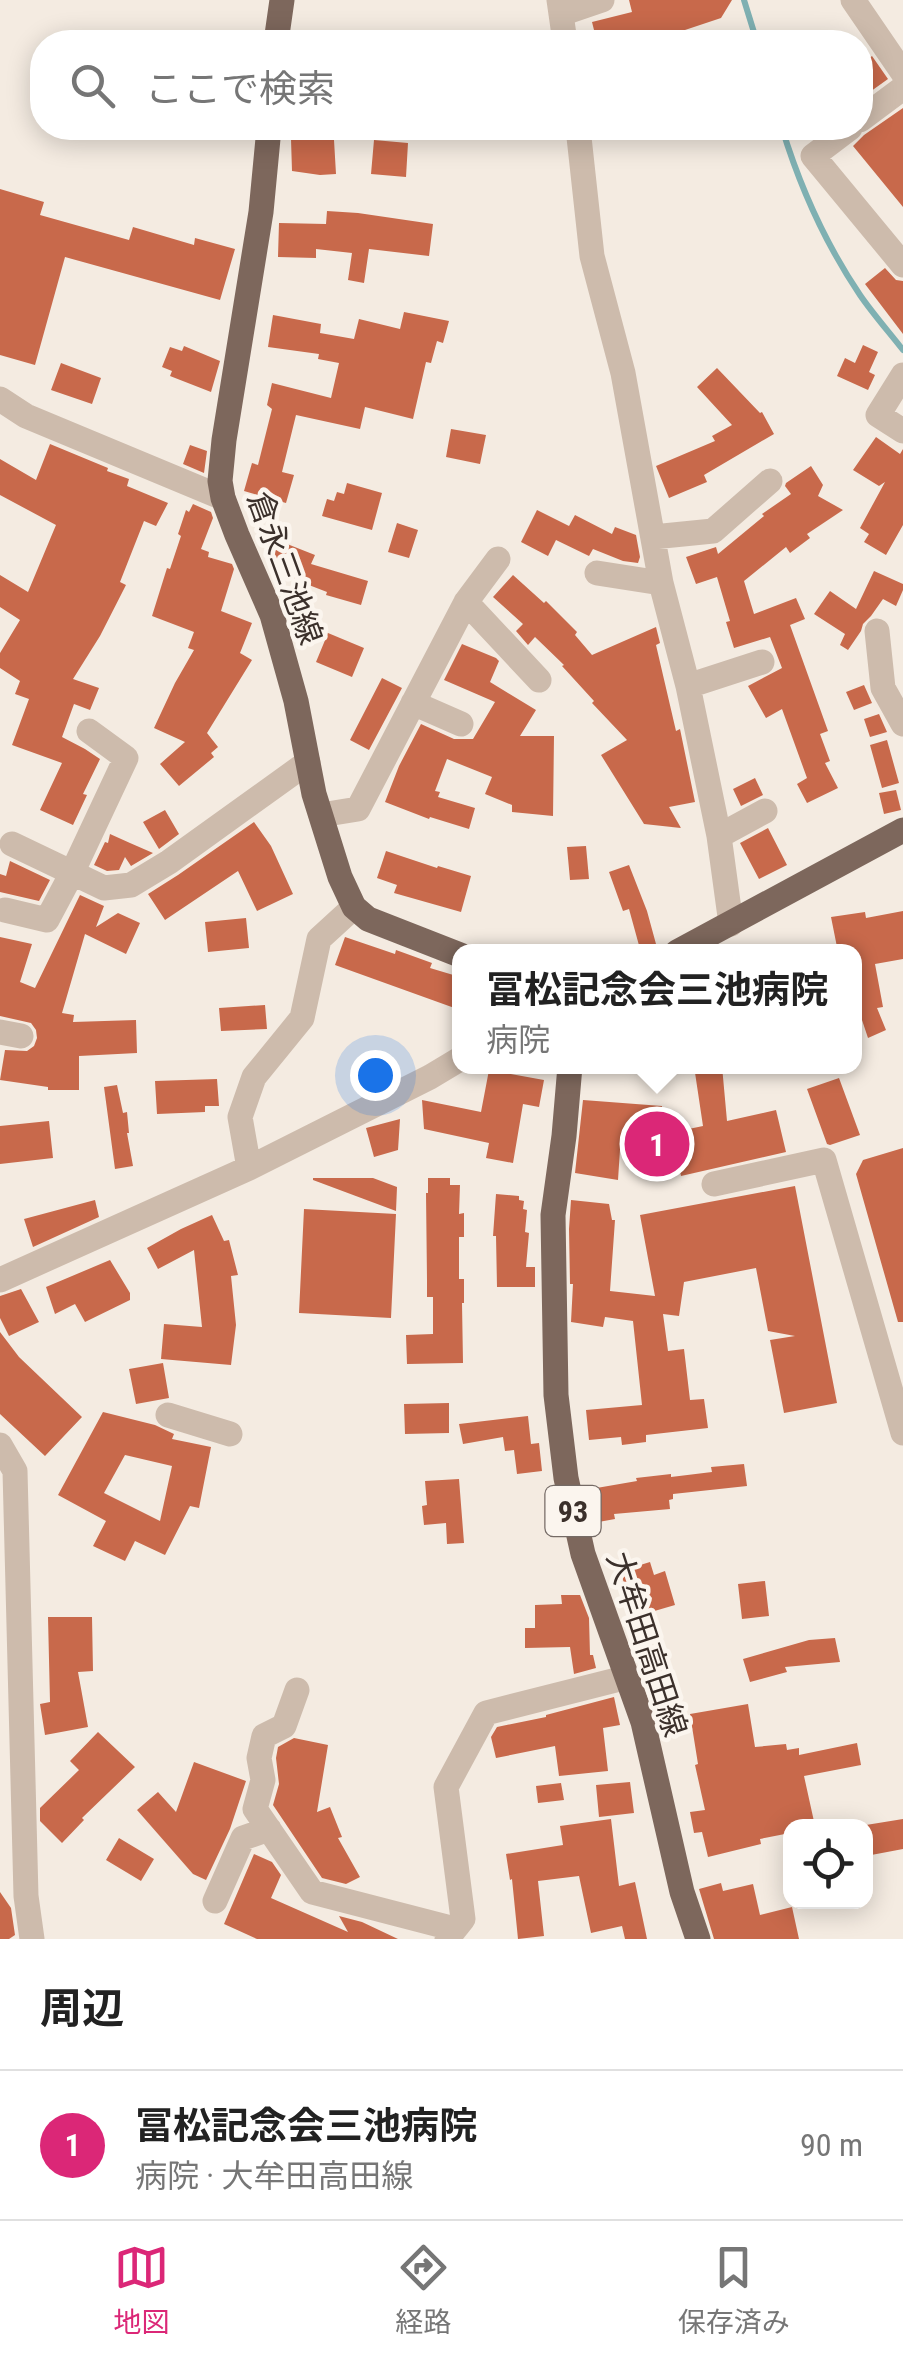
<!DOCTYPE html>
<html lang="ja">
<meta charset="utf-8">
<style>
body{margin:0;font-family:"Roboto Condensed","Noto Sans JP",sans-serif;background:#f6f6f6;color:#222}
.controls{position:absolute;right:30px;bottom:30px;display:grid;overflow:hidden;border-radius:20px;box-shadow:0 5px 25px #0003}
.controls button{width:90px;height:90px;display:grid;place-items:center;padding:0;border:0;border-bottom:2px solid #e0e0e0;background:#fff;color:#222;font:50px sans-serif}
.you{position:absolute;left:375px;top:1075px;width:35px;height:35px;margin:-25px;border:8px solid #fff;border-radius:50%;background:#1a73e8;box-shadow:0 0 0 15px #1a73e833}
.badge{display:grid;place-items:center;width:65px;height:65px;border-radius:50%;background:#db2777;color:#fff;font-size:32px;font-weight:700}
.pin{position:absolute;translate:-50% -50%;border:5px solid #fff;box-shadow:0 2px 10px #0006}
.popup{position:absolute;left:452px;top:944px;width:410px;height:130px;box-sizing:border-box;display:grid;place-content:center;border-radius:20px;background:#fff;filter:drop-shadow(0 2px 8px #0005);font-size:32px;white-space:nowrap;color:#767676}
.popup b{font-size:38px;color:#222}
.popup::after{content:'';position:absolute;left:50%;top:100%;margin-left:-20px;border:20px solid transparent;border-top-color:#fff}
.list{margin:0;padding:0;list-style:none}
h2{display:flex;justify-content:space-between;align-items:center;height:130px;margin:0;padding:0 40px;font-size:42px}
h2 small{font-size:32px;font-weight:400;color:#767676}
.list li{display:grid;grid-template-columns:65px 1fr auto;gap:30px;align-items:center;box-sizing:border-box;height:150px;padding:0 40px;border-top:2px solid #e0e0e0}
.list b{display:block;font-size:38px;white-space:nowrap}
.list p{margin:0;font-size:32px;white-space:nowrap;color:#767676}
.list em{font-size:32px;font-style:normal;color:#767676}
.icon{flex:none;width:55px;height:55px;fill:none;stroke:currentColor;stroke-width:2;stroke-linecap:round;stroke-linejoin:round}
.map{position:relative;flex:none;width:903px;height:1939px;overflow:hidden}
.search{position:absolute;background:#fff;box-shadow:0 5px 25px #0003;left:30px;right:30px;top:30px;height:110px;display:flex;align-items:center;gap:25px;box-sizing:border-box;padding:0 35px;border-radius:40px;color:#767676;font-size:38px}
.sheet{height:280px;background:#fff}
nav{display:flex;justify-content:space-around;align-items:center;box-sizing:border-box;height:140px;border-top:2px solid #e0e0e0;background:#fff;font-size:28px;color:#767676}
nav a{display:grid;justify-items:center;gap:5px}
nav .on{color:#db2777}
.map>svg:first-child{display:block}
</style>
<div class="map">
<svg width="903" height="1939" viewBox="0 0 903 1939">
<rect width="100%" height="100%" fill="#f4ebe1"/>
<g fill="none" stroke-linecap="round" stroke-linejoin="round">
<path stroke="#7fb0b2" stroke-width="6" d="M744,0L757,42
M782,128C800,187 825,243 860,295C873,314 889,332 903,350"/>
</g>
<path fill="#c8694b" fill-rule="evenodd" d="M629,0H732L721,18L676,33L677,36L659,42H597L592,22L632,12Z
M872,56L888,79L860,99V65Z
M903,108V207L853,146L864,135Z
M291,139L334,140L336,174L320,175L292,171Z
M374,140L408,143L406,177L371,174Z
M0,189L44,202L40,215L129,240L133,227L194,245L195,238L235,249L220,300L65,257L35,365L0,355Z
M327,211L358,213L433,224L429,256L369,249L364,283L348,280L352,253L316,249V258L278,257L279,223L326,224Z
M885,268L896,280L903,281V334L865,284Z
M404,312L449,321L443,343L437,341L431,363L426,362L413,419L365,407L360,429L296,415L282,472L294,475L286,503L244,491L252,463L258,465L272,409L267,405L272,383L331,398L339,363L318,359L319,354L268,347L273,315L321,324L320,333L354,339L359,319L400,329Z
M863,345L878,352L869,372L875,375L868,390L837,376L845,358L855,363Z
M184,346L220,361L211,392L170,376L172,371L162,367L170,347L182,351Z
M61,363L101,378L92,404L51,390Z
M717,368L760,413L762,412L774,434L704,475L707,482L669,498L656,466L715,441L712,436L732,425L697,387Z
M451,429L486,435L480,464L446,457Z
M876,437L900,454L903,449V525L886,555L864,542L869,534L860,528L885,482L879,486L853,470Z
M50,444L108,468L107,471L129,479L127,486L168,503L156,526L144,521L120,582L126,585L100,636L73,679L99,688L90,710L74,704L62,737L85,749L100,759L83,794L87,795L73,825L40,810L62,763L12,745L29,699L15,694L20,681L0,668V653L20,620L0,607V575L28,592L56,525L0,495V459L36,480Z
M190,445L207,451L204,473L183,464Z
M811,466L823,485L818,496L843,510L807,534L810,538L790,553L786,547L744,581L754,614L796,598L805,619L790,625L828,731L820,734L830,761L825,763L838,788L807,803L797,784L807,778L782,709L766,718L748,686L782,668L770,637L734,648L726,622L730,621L717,577L696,584L686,557L716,547L718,554L764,516L762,514L791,494L785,486L786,483Z
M347,483L382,493L372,530L322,516L327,499L334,501L337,492L344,494Z
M193,504L211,512L213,518L201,549L209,552L208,557L232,564L234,569L221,611L252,623L240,653L252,660L207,733L218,747L211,753L214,757L179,786L160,764L185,742L154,728L175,683L194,650L188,648L194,632L152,616L167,568L170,569L181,536L178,534L186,510L189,512Z
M537,510L569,526L575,515L612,534L615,527L636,535L640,557L638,563L623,561L593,549L589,556L556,540L548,556L521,542Z
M397,523L418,530L409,558L388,552Z
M277,540L315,555L311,564L368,581L361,605L326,595L327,592L270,570L268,564Z
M874,571L903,584V590L896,606L883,599L871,616L863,624L861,631L848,650L840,645L845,634L814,614L830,591L856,609Z
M513,575L544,603L546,601L577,632L575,635L592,655L656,627L660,643L656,645L676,731L680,729L695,802L669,807L681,828L644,824L601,755L627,740L592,703L594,701L562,666L564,665L535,637L528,645L516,631L523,624L493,597Z
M328,633L364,648L352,677L316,662Z
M462,644L496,658L499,661L490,682L536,710L520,736H554L553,816L512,812V805L485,794L492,777L447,759L435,791L440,792L438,797L475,808L469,829L430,817L429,819L385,802L399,766L421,724L454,739H473L495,702L444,680Z
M382,678L402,688L369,750L350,740Z
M864,685L872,703L854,710L846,692Z
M879,714L887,732L870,737L864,719Z
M887,740L899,783L882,788L870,745Z
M755,778L763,795L741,806L733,789Z
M896,790L901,810L884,814L879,793Z
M165,810L179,834L159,849L143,822Z
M254,822L271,846L293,894L257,911L238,871L165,920L148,894L178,875Z
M768,828L787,865L759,879L740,843Z
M110,834L130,843L153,853L131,866L125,857L119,870L107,871L94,865L105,842L108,843Z
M586,846L589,879L570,880L567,847Z
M386,851L437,868L438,866L471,876L461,912L394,893L397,885L377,878Z
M10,861L50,880L39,901L0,892V874L6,876Z
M629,865L647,911L656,944L640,949L629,909L623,911L609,872Z
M80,895L104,906L96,927L118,913L140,923L126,954L85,934L62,1013L74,1015L73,1022L136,1020L137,1053L79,1056V1090H48V1087L0,1080L5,1050L27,1051L34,1046L37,1038L36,1030L31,1023L0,1016V937L32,944L20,982L35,988Z
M903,911V959L875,964L883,1007L877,1008L886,1030L868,1038L859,1011L854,1012V952H838L831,917L865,912L866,918Z
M246,918L249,948L208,952L205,922Z
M345,937L395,954L396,950L432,963L430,968L460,977V1010L335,965Z
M265,1005L267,1029L221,1031L219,1008Z
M694,1066H722L727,1121L776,1110L786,1152L681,1176L675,1147L626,1143L624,1133L621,1134L618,1180L575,1173L583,1100L662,1106L660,1135L703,1126Z
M489,1070L544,1080L539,1107L523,1104L513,1163L486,1158L489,1143L424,1129L422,1100L481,1112Z
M839,1078L860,1135L830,1145L827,1144L807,1089Z
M217,1079L219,1106H205V1112L157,1114L155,1081Z
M117,1085L123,1113L127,1112L129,1133H127L133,1166L115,1169L104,1087Z
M400,1119L398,1150L374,1157L366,1128Z
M49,1121L53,1158L0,1164V1126Z
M903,1148V1322H898L856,1174L863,1160Z
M313,1178H373L397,1187L396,1211L313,1180Z
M428,1178H450V1185H460L459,1214L464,1213V1237H459V1279H464V1303H462L463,1363L407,1364L406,1335L433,1334V1297H427V1280L426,1193H428Z
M795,1186L837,1403L784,1413L770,1340L795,1336L768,1331L756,1268L684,1282L679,1316L663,1314L668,1351L684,1349L690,1400L704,1399L708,1428L646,1435V1442L622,1445L621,1437L589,1440L586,1410L642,1405L633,1321L605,1317L603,1327L571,1322L573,1284H570L569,1229L571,1200L609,1204L612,1220H615L610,1291L655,1296L640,1215Z
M496,1194L519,1196V1200L524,1201L523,1209L527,1210L525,1232L529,1233L526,1267H535V1287H497L496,1236H493Z
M95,1200L99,1217L33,1247L24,1219Z
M304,1209L396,1214L391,1318L299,1313Z
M212,1215L224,1241L229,1240L238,1275L231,1276L236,1325L231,1365L161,1359L164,1324L202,1327L194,1250L158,1269L147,1248L181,1229Z
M110,1260L130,1293V1300L85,1322L75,1304L55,1314L46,1287Z
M21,1289L39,1322L9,1336L0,1318V1296Z
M0,1332L19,1357L82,1417L45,1456L0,1414Z
M163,1363L169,1398L136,1404L129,1369Z
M449,1403V1433L405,1434L404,1404Z
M103,1412L155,1425L174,1434L172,1439L211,1447L199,1508L190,1506L165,1555L135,1541L125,1561L93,1546L106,1521L58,1495ZM125,1455L172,1466L160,1521L104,1493Z
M528,1416L531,1444L539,1443L542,1471L517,1474L514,1450L505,1451L503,1437L463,1444L459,1424Z
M744,1464L747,1486L673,1494V1499L669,1500L670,1509L614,1514L615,1519L593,1523L585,1490L637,1481L636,1478L671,1474V1477L712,1472L711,1467Z
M459,1479L464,1543L447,1544L446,1523L424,1525L422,1506L427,1505L425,1481Z
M634,1559L637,1566L650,1562L654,1575L665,1571L675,1605L634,1617L618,1563Z
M765,1581L769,1616L742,1619L738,1584Z
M561,1595H580L589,1618L590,1655H593L596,1668L574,1674L570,1647L525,1648V1628H535V1605L562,1604Z
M48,1617H92L93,1671L78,1672L88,1727L45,1735L40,1704L50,1702Z
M835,1638L840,1662L785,1667L787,1672L750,1682L743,1659L809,1640Z
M614,1697L620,1725L603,1728L608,1771L559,1776L555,1746L496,1758L491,1737L497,1727L546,1717V1715Z
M748,1704L755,1747L786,1744L787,1750L799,1748V1755L857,1743L861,1765L804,1776L815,1826H790V1833L760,1839L761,1844L708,1857L702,1832L694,1833L690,1812L705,1810L695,1765L698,1764L690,1714Z
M98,1732L135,1767L82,1818L84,1820L62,1843L40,1821V1808L79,1770L70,1761Z
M294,1738L328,1745L317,1812L330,1807L342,1837L338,1838L360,1877L346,1884L322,1878L273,1805L279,1784L276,1758L278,1747Z
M194,1762L246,1781L230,1829L206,1880L193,1874L137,1810L158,1792L176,1812Z
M630,1782L634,1813L599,1817L596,1785Z
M561,1783L564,1800L538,1803L536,1786Z
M611,1819L619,1886L635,1882L647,1939H625L622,1926L591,1933L579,1876L538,1881L544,1936L518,1939L512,1879L510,1880L506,1854L563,1845L560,1826Z
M903,1819V1849L866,1856V1825Z
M119,1838L154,1859L141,1881L106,1860Z
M254,1854L272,1862L281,1875L271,1898L348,1932L339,1916L362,1922L398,1939H257L224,1924Z
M721,1883L723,1891L753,1884L760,1915L792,1907L799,1939H714L699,1889Z
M0,1892L11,1908L15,1935L9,1939H0Z"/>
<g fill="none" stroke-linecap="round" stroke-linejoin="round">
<path stroke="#cdbbac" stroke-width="25" d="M559,0L565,42
M853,0L903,73
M561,14L602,0
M860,120L903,88
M578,128L592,256L623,373L661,583L688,686L719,836L731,924
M850,128L813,156L903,265
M903,375L878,415L903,431
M0,399L26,416L223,498
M653,537L713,531L770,481
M597,573L661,583
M466,602L539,680
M877,631L883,688L903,724
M688,686L762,662
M413,703L461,724
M321,815L358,809L466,602L498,559
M719,836L765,811
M12,844L104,888L131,885L169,862L308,762
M5,910L47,920L72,873L126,758L89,731
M0,1032L21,1036
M249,1168L240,1117L254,1077L302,1018L319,939L354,907
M714,1184L824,1160L903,1433
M0,1280L249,1168L430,1077L460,1059
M168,1415L230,1434
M0,1445L15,1471L26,1896L32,1939
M297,1690L284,1726L264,1736L259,1758L263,1780L255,1809L312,1892L455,1929
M215,1901L243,1838L269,1829
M447,1939L463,1919L446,1787L486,1713L628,1677"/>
<path stroke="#7d675c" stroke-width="25" d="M276,42L282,0
M269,128L261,212L224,440L220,481L223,498L237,535L272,615L296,701L314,794L340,877L354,907L368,919L460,955
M677,952L903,830
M570,1066L564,1136L553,1215L556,1395L566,1478L583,1554L643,1722L682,1892L698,1939"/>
</g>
<g text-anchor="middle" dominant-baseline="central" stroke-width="9" stroke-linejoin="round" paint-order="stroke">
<rect fill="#fbf5ee" stroke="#756b66" stroke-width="2.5" x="545.5" y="1486" width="55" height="50" rx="8"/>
<g font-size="30" font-weight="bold" fill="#3b302b">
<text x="573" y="1511">93</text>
</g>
<g font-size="32" fill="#3b302b" stroke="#fbf5ee">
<text transform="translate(285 568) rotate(70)">倉永三池線</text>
<text transform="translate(647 1644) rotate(72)">大牟田高田線</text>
</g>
</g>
</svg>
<div class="controls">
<button><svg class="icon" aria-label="locate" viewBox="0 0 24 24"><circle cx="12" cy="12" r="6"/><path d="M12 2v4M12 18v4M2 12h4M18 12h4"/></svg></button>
</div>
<div class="you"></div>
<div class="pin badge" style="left:657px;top:1144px">1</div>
<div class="popup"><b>冨松記念会三池病院</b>病院</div>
<div class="search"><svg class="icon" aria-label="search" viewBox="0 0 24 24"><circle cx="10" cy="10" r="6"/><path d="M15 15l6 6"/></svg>ここで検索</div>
</div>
<section class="sheet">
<h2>周辺<small></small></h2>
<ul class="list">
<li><span class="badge">1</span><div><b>冨松記念会三池病院</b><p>病院 · 大牟田高田線</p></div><em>90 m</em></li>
</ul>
</section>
<nav>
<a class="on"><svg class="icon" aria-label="map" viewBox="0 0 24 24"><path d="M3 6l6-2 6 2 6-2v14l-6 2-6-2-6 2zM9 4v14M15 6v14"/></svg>地図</a>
<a><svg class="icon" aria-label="directions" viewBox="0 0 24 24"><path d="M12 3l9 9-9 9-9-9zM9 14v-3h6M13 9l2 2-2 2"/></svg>経路</a>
<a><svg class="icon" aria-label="saved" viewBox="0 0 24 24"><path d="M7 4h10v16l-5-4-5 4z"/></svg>保存済み</a>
</nav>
